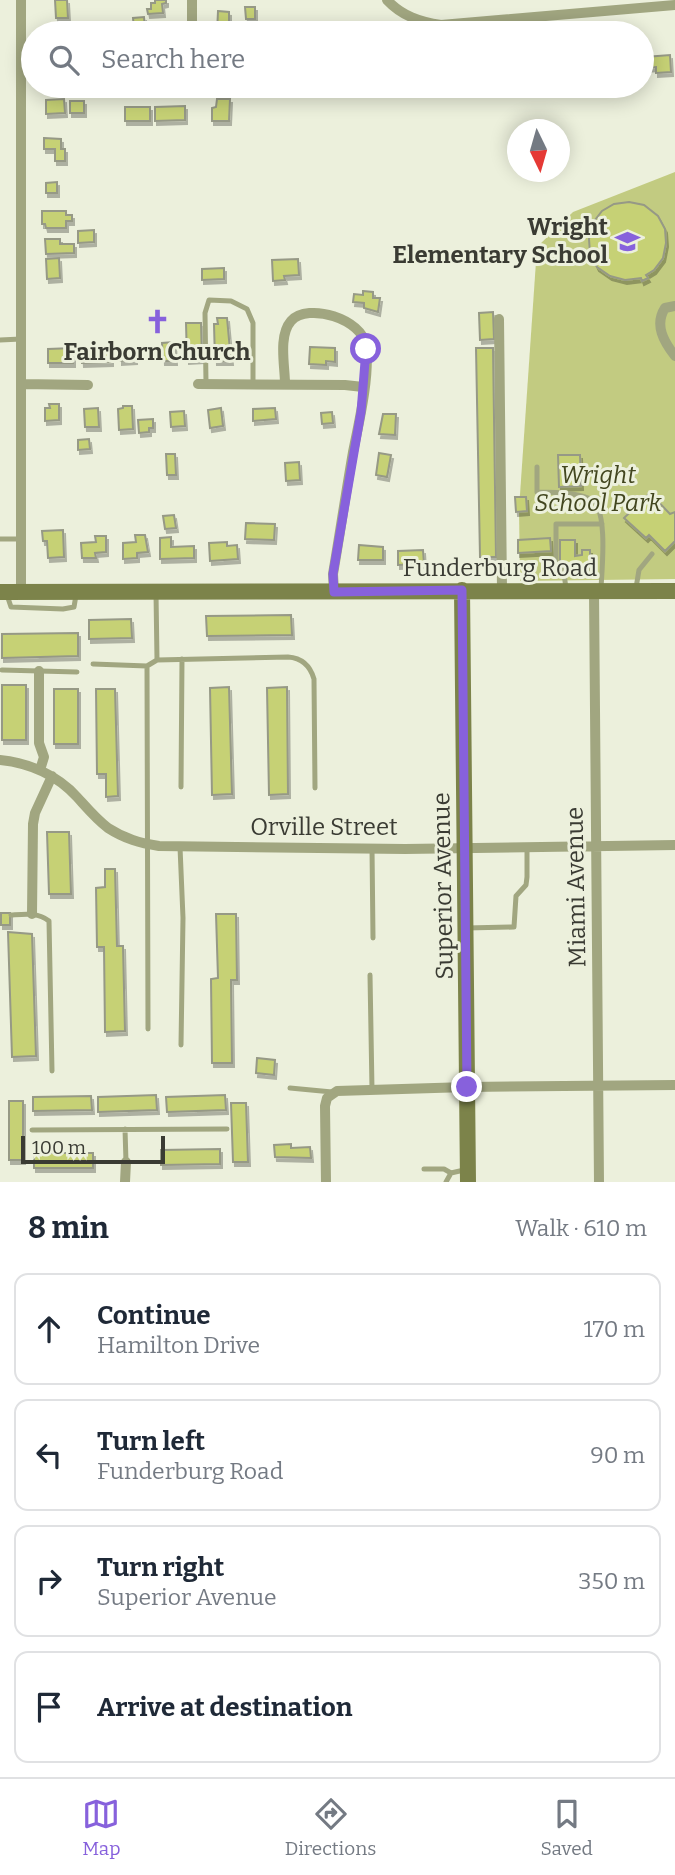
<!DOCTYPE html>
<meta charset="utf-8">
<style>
body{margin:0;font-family:Bitter,serif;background:#f6f6f7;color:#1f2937}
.compass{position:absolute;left:507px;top:119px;width:63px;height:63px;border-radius:50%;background:#fff;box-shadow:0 4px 18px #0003;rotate:175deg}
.scale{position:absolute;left:21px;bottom:18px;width:144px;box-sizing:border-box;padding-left:7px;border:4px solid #3a3b33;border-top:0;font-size:19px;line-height:24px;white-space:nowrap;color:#3a3b33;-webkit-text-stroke:5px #ecf0dc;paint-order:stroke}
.stop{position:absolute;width:21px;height:21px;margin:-16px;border:5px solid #8761dc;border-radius:50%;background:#fff}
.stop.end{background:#8761dc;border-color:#fff;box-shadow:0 2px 7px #0008}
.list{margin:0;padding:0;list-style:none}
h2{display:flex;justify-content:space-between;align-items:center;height:91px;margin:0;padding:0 28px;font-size:30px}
h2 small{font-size:23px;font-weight:400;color:#747a83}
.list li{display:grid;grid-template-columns:46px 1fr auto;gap:21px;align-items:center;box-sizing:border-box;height:112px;margin:0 14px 14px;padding:0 14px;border:2px solid #e0e1e3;border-radius:14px}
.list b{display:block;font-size:26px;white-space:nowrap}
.list p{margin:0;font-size:23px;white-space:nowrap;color:#747a83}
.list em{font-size:23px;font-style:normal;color:#747a83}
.icon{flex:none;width:38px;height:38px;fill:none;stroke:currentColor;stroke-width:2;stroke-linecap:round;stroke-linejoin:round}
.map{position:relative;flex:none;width:675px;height:1182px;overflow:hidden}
.search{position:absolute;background:#fff;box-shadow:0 4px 18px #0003;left:21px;right:21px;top:21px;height:77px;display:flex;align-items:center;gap:18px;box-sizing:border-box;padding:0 24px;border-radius:38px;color:#747a83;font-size:26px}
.sheet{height:595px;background:#fff}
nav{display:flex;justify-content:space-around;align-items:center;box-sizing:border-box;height:98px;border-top:2px solid #e0e1e3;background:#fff;font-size:19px;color:#747a83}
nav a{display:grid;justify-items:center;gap:4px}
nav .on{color:#8761dc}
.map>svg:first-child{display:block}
</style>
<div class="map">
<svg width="675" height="1182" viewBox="0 0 675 1182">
<defs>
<filter id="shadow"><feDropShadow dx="2" dy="4" stdDeviation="0" flood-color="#0004"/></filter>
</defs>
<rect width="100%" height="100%" fill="#ecf0dc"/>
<path fill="#c2cb81" d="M675,172V579L520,581L519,509L537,247L573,212Z"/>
<path fill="#c6d174" stroke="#969986" stroke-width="2" filter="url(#shadow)" d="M55,0H67L68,18H56Z
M155,0H166V3L162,4L163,13L148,14L147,9H151V3H155Z
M245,7H255V19H246Z
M218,11L229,12V33H217Z
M144,17L145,28H134L133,18Z
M88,23L89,33H77V24Z
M339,23L343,33H330L328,28Z
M68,27V33H48L47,28Z
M670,55L671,72L656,73V67L646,68L645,57Z
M216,86H229V93L217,94Z
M64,99L65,113L46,114V100Z
M217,99H230L229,121H212V108L216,107Z
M70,101H84V113H70Z
M185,106V120L155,121V107Z
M125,107H150V121H125Z
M44,138L61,139V149H65V161H55V149H44Z
M57,182V193H46V183Z
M629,202L644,205L658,216L665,229L666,243L663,258L654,270L646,275L648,278L642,281L641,278L625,280L610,276L597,267L590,253L589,239L592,224L602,211L614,204Z
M42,211H66V215H72V221H66V228H46L45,224H42Z
M94,230V242L78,243V231Z
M45,239H60V244H74V253L46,254Z
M59,258L60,278L47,279L46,259Z
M298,259L299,275L284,276L285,280L273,281L272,260Z
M224,268V279L202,280V269Z
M363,291L373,292V298H380L378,312L364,308V303L353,302L354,294L363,295Z
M493,312L494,339L480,340L479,313Z
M217,318H227L231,361H215L214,324H218Z
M186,323H201L202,359L187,360Z
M174,342L175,361H163L162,343Z
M111,347V362L82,363L81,348Z
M310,347L335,348V362L326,361V365L309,364Z
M73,348V363H48V349Z
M134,348L135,360L120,361V349Z
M476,348H493L496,557H480Z
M49,404H59V420L45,421V408H50Z
M123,406H132L133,429L119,430L118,409L123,408Z
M98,408L99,427H85L84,409Z
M221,408L223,426L210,428L208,410Z
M275,408L276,419L253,421V409Z
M184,411L185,426L171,427L170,412Z
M332,412L333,423L322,424L321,413Z
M383,414H396L395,435L379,434Z
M153,419V428H149V432L139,433L138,420Z
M89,439L90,449L78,450V440Z
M379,453L391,455L387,477L376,475Z
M166,454H175L176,475H167Z
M558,455H580L581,486L559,487Z
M299,462L300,480L286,481L285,463Z
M650,493L670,514L675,512V541L665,551L649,535L646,538L624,518Z
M515,497H526L527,511L516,512Z
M174,515L176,528L165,529L163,516Z
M246,523L275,524L274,540L245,539Z
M63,530L64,557L48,558L47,541H43L42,531Z
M135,535H145L148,552L137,553V558L123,559V543L136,542Z
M95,536H106V552L95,553L96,558H82L81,543L96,542Z
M171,537V547L194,546V558L160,559V538Z
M550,538L551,551L518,553V540Z
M560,540H575V556L582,555V550H590V567H560Z
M227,542V546L237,545L238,559L210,561L209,543Z
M359,545L383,547V560H358Z
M423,550L424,564L398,565V551Z
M291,615L292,635L207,636L206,616Z
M131,619L132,638L89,639V620Z
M78,633V656L2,658V634Z
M2,685H26V740H2Z
M229,687L232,794L212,795L210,688Z
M287,687L288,794L269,795L267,688Z
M54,689H78V744H54Z
M96,689H115L118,796L106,797V774H97Z
M47,832H69L71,894H49Z
M105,869H115L117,946H123L125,1031L105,1032L104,947H97L96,888L105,887Z
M1,913H10V925H1Z
M216,914H236L237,980H231L232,1063H212L211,979L218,978Z
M8,932L32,934L36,1056L12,1057Z
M257,1058L275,1060L274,1075L256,1073Z
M156,1095L157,1110L98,1112V1097Z
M225,1095L226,1110L167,1112L166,1097Z
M91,1096L92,1110L33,1111V1097Z
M9,1101H23V1160H9Z
M231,1103H246L248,1162H233Z
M291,1144V1148L310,1147L311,1158L275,1157L274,1145Z
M220,1149V1164L161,1165V1150Z
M34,1153H93V1168H34Z"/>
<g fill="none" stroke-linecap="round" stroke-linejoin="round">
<path stroke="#a1a680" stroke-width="5" d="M0,340L21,339
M206,383L205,313L209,300L231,301L247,309L253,323V384
M537,467V492C551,492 581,493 592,500C608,510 602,569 601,588
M0,539H22
M566,588L564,574L556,565V524H602
M636,588L639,570L652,554
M156,593L157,660
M7,595L11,607L63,609L74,607L76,595
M93,664L147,666L157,660L288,657C302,658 310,665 314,679L315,788
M147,666L148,1029
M2,670L77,672
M181,787L182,659
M180,847L183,918L181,1045
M372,848L373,938
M11,915C25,914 38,912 49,921L52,1071
M466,928L514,927L516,896L526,885L527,877V848
M370,975L372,1089
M290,1088L332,1092
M125,1129L126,1162
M32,1130L227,1129
M424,1169H444L451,1173
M446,1182L451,1173L464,1170"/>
<path stroke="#a1a680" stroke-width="10" d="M21,0V592
M192,0V33
M387,0C402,16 420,22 441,25L675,5
M675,306L665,308C654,325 664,342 675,356
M499,319L502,590
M21,384L88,385
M198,384L345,385L363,387
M285,384C285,366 278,336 291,321C308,302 363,319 366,346C370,376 359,422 353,452C346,492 340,533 333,574L334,592
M594,591L599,1182
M39,671V743L44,757L40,770
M0,760C29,763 57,775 77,797C87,808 96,819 108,828C125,839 140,843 159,846L405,849L675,845
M32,914L33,824L35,813L52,776
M125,1182L126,1162
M326,1182L325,1106L327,1098L337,1091L467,1087L675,1085"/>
<path stroke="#7c834a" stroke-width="16" d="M462,590L468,1182
M0,592L675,591"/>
</g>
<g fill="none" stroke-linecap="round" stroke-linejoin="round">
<path stroke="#8761dc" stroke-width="9" d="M366,349L361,412L333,574L334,592L462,590L467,1087"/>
</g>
<defs>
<symbol id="school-bare" viewBox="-9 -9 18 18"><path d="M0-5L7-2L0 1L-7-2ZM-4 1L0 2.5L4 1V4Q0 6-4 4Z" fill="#8761dc" stroke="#ecf0dc" stroke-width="2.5" paint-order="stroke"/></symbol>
<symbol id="church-bare" viewBox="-9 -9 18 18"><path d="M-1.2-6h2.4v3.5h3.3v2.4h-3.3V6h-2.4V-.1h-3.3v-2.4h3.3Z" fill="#8761dc" stroke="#ecf0dc" stroke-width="2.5" paint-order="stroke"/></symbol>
</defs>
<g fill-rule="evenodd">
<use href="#school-bare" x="610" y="224" width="35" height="35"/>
<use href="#church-bare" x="140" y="304" width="35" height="35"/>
</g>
<g text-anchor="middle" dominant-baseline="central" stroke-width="6" stroke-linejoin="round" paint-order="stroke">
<g font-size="24" font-weight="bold" fill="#3a3b33" stroke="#ecf0dc" text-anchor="end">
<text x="608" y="227">Wright<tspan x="608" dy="28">Elementary School</tspan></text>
<text x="157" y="352" text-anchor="middle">Fairborn Church</text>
</g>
<g font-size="24" font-style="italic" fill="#42461f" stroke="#ecf0dc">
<text x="598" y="475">Wright<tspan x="598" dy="28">School Park</tspan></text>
</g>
<g font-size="24" fill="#3a3b33" stroke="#ecf0dc">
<text x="500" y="568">Funderburg Road</text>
<text x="324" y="827">Orville Street</text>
<text transform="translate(443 886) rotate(-91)">Superior Avenue</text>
<text transform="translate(576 887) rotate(-91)">Miami Avenue</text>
</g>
</g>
</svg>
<svg class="compass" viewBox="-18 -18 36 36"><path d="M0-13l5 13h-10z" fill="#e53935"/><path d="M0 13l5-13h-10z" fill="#747a83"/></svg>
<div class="scale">100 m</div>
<div class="stop" style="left:366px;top:349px"></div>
<div class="stop end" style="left:467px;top:1087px"></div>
<div class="search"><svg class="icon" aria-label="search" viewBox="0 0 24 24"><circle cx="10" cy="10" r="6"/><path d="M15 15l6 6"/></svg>Search here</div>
</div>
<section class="sheet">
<h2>8 min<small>Walk · 610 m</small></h2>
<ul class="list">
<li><svg class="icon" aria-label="ahead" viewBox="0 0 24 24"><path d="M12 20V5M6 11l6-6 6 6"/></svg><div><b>Continue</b><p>Hamilton Drive</p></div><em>170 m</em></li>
<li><svg class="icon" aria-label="left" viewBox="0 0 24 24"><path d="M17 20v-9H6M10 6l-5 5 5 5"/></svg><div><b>Turn left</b><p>Funderburg Road</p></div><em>90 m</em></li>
<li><svg class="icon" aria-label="right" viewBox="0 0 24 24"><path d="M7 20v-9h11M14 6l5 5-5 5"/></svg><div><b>Turn right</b><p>Superior Avenue</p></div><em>350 m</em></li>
<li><svg class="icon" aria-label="arrive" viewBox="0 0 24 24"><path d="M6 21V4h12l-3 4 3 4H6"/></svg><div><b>Arrive at destination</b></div></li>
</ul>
</section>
<nav>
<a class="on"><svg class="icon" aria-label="map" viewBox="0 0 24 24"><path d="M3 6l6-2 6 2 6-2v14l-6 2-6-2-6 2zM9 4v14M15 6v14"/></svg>Map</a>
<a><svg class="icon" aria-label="directions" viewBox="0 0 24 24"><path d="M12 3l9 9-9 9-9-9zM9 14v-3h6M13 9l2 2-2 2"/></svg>Directions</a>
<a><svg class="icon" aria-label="saved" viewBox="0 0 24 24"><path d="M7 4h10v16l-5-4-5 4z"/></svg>Saved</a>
</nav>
